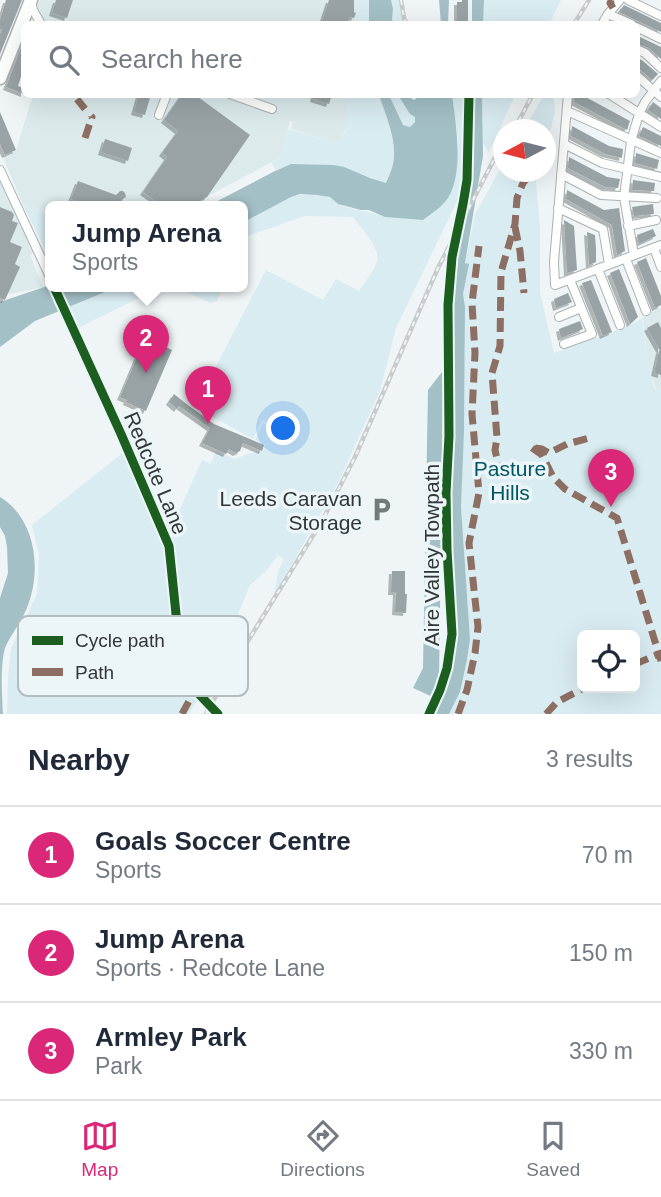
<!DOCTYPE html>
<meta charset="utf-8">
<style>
body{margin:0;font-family:Helvetica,sans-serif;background:#f6f6f7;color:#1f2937}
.controls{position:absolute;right:21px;bottom:21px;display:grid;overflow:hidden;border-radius:10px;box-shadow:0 7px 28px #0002}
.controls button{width:63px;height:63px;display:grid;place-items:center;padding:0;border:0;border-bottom:2px solid #e0e1e3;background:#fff;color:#1f2937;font:35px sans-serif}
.compass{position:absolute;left:493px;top:119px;width:63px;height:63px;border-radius:50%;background:#fff;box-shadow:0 7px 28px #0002;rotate:263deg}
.you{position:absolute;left:284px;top:429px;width:24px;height:24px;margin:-18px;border:5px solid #fff;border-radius:50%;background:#1a73e8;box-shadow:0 0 0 10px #1a73e833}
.badge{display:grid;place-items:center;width:46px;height:46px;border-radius:50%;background:#db2777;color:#fff;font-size:23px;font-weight:700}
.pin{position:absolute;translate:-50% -58px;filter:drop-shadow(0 2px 4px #0008)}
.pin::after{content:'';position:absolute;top:37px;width:24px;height:21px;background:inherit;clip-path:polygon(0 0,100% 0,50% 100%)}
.popup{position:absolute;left:45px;top:201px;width:203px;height:91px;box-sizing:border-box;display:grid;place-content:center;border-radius:10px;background:#fff;filter:drop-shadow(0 2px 5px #0005);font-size:23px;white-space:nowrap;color:#747a83}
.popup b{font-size:26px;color:#1f2937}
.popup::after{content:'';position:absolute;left:50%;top:100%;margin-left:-14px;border:14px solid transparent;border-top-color:#fff}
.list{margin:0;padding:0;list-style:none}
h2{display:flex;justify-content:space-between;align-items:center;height:91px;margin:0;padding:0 28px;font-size:30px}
h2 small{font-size:23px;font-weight:400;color:#747a83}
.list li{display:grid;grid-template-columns:46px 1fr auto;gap:21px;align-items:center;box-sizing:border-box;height:98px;padding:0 28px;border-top:2px solid #e0e1e3}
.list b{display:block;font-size:26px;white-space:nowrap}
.list p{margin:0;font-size:23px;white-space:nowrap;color:#747a83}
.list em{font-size:23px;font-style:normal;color:#747a83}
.icon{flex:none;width:38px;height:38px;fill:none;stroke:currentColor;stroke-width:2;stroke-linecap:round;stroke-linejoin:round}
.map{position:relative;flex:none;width:661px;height:714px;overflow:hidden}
.search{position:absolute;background:#fff;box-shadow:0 7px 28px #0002;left:21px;right:21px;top:21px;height:77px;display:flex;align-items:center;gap:18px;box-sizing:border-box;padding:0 24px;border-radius:10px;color:#747a83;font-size:26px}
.sheet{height:385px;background:#fff}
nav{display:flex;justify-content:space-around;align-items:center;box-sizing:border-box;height:98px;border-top:2px solid #e0e1e3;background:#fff;font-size:19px;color:#747a83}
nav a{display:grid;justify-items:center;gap:4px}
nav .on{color:#db2777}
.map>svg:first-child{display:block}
</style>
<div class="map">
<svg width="661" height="714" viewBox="0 0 661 714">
<defs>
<filter id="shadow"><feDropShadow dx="-3" dy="3" stdDeviation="0" flood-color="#0004"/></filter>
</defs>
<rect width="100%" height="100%" fill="#eff5f6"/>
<path fill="#dceaec" d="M40,0H357V13L354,24H196L192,23L191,24H49L42,21L39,16L37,6Z
M33,95H346L348,123L341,140L336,143L291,129L293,122L290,121L281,157L188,207H50V215L47,214V211L34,210L23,205L3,157L16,150Z
M0,179L34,253L30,255L43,287L10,294L0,290Z
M661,307V389L656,390L648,362L642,314Z"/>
<path fill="#d9ecf1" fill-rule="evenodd" d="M357,0H369V24H354L357,13Z
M391,0H399L403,24H398L392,20L393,9Z
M484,0H561L549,24H483Z
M346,95H379C385,112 395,137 394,156C394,165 390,174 386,183L334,165L291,164L276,170L271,163L281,157L288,129L336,143C353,131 345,112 346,95Z
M389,95H398L410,113L415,117V122L410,127L403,125Z
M452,95H466L465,167L462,191L396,328L380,391L339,481L274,596L278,571L284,560L278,555L266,571L250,585L237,617L212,655L213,632L206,630L199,636L187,632L181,624L173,542L168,527L176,518L202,460L211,464L216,451L235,459L247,454L262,451L265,445L255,440L263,423L296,442L284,432L262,420L253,439L195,407L266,270L323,300L336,279L359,291C365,282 374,271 377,261C381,248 360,227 353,217L305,216L242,238V223L291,197C302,194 319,193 330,197C331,198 337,203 339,204C350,210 364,210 376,214C390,219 406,218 420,220L437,210L455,180L458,139Z
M482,95H515L489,152L483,143Z
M544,95H552C559,109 551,128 546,142V130L524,129Z
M503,164L504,172H535L540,225V292L554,353L608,334L642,319L648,362L655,390L661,389V714H449L460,692L467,660L470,639L461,507L464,432L465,307L463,294L468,264H465L475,214ZM582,635H635V688H582Z
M23,205L34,210L47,211V214L50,215V260Z
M117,287H161L78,328L69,307Z
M186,287H223L217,301L211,303L184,291Z
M125,451L165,548L175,643L190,690L198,700L189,714H7L8,676L11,648L37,594L39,555L32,525Z"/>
<path fill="#a3c0c6" d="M369,0H391L393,9L392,20L398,24L391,23L390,24H369Z
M439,0H449L448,24H441Z
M472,0H484L483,24H472Z
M379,95H389L403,125L410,127L415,122V117L410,114L398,95H406L414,100L421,95H452C456,123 464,173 448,198C441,208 432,213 423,220L385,217L369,210H361L338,204L330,197L317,195L300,194L291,197L242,223V207H206L273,172L291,164L334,165L344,167L370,178L386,183C390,174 394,165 394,155C395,136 385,113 379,95Z
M471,95H482L483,156L465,263L469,264L463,294L465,307L464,432L461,507L470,639L467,660L460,692L449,714H432L450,667L455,635L450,548L451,422L450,373L443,379L439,682L435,698L413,688L423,668L428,390L449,363L453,268L470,180Z
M50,285V287H117L35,321L0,347V302Z
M0,497C35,518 42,568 28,605C23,620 11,634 5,648C0,666 2,696 3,714H0V598L8,573L7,547L5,536L0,527Z"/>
<path fill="#99a3a5" filter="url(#shadow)" d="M6,0H22L0,54V34L2,29H0V20Z
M56,0H73L67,18L52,13Z
M329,0H354V12L356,13L354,18L350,17L347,24H321Z
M462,0H468V24H457V2H462Z
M624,5L661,23V32L619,12Z
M636,35L661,47V59L649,48L636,43Z
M24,40V67L18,86L24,88V94L6,87Z
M636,57L643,61L658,74L652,80L636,66Z
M139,94H151L145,115L134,112Z
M182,94H194L250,135L207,197L188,207H164L143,192L167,157L162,153L178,131L164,120Z
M314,94H332L329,104L313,99Z
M575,94H580L630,121L627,130L574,102Z
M653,102L661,108V119L648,110Z
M0,112L16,150L5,155L0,144Z
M572,126L609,146L623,149L622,158L605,154L571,136Z
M643,127L661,136V146L639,136Z
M105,139L132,148L128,161L101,152Z
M636,153L659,160L657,169L635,163Z
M569,157L607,177L620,179L618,188L605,187L568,168Z
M633,180L655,183L654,191L632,190Z
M78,181L116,195L120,191H123L125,193L126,197L121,200L119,207L106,203L105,207H92L71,199Z
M567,190L604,210L619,208L625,251L617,255L612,225L566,199Z
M653,204L654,214L634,216L632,207Z
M0,207L12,212L14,215L12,221L18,223L10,242L22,247L15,264L20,267L5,300L0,298Z
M564,220L574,226L577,270L567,273Z
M653,229L656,236L639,244L637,235Z
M587,232L595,235L596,249V262L589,265Z
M646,258L661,296V305L655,308L637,262Z
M619,269L638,317L630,324L610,273Z
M591,280L612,332L603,336L582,283Z
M568,293L572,302L556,308L554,299Z
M580,321L583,329L561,338L559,329Z
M658,322L661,328V375L654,373L659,351H660L647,328Z
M153,341L172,350L146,411L126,402L127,400L120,397L142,345L150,348Z
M174,394L189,406L214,424L264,445L262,451L243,443L240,451L236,453L229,449L226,454L202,443L210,428L179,406L177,409L169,402Z
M392,571H405V594H407L406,613L395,612L396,592H391Z"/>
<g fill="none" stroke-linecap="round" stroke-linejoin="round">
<defs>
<path id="minor" d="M628,0L661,16
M31,1L33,10L41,24
M608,14L631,24
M602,24L608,14L620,0
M636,27L661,39
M636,49L645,53L661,68
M636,75L661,97
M230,94L272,109
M568,94L554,262L555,285L661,245
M609,94L661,127
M567,111L661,153
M159,115L167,94
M564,144L602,163L661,177
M0,170L50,277
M561,174L601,195L657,198
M558,208L603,229L609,264
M628,226L656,220
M654,248L661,267
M634,255L624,197L631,141L639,114L645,102L661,81
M626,259L646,311
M598,269L620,325
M54,287L121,434L169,546L179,643L190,681L195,690L218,714
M559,317L581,308
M564,344L592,334L570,280"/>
<path id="primary" d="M0,78L31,0"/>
</defs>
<use href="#minor" stroke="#acb0b1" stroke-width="10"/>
<use href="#primary" stroke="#acb0b1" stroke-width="15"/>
<use href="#minor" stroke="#fdfefe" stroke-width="8"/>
<use href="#primary" stroke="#fdfefe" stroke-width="12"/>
<defs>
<path id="rail" d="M401,0L404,18L407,24
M574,24L589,0
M514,130L533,94
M206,714L238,657L322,521L355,457L438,268L504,140"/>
</defs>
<use href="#rail" stroke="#c9cacb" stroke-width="4.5"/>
<use href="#rail" stroke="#ecf6f9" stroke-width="2" stroke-dasharray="5" stroke-linecap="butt"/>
<path stroke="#8d6e63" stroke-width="7" stroke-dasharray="14 7" stroke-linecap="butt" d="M612,0L610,3L613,8
M77,99L85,109
M85,138L92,117L91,116
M515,227L520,251L524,293
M532,448L542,455L553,477L565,489L617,518L661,661
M535,448L542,449L549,453L567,444L593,437
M498,477L499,467L495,450L497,438L492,373L500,346L501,272L515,224L517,198L523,183L532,173L539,172
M635,664L659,654
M182,714L195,690
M458,714L467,690L475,653L478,627L469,543L479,493L472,414L475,353L472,303L479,246
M546,714L557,702L584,688"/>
<defs>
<path id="cycleway" d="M54,287L121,434L169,546L179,643L190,681L195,690L218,714
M429,714L440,690L447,668L452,634L447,550L446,493L449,436L448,305L452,257L463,204L467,180L469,94"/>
</defs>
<use href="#cycleway" stroke="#ecf6f9" stroke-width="13"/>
<use href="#cycleway" stroke="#1b5e20" stroke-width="9"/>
</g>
<defs>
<symbol id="parking-bare" viewBox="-9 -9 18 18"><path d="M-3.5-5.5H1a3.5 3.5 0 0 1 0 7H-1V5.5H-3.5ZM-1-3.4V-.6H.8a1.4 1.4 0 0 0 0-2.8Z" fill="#74797a" stroke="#ecf6f9" stroke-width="2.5" paint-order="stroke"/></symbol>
</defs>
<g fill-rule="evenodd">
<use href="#parking-bare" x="364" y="492" width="35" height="35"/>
</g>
<g text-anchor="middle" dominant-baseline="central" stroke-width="7" stroke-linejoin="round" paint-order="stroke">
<g font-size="21" fill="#005664" stroke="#ecf6f9">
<text x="510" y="468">Pasture<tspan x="510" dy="24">Hills</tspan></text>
</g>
<g font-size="21" fill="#323637" stroke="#ecf6f9">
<text transform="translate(156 473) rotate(67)">Redcote Lane</text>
<text transform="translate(431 555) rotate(-90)">Aire Valley Towpath</text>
</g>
<g font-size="21" fill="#323637" stroke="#ecf6f9" text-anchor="end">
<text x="362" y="498">Leeds Caravan<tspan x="362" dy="24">Storage</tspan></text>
</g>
</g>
<rect x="18" y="616" width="230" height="80" rx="10" fill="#ecf6f9" stroke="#b4bcbf" stroke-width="2"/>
<rect x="32" y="636" width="31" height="9" fill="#1b5e20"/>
<rect x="32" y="668" width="31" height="8" fill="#8d6e63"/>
<g font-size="19" fill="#323637">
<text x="75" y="647">Cycle path</text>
<text x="75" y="679">Path</text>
</g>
</svg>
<div class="controls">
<button><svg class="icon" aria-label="locate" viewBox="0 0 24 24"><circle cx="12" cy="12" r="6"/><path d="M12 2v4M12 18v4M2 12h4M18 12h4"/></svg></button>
</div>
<svg class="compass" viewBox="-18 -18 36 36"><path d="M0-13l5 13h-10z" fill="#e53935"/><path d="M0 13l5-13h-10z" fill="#747a83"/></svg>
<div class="you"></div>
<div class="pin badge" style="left:208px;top:424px">1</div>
<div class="pin badge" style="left:146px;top:373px">2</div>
<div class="popup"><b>Jump Arena</b>Sports</div>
<div class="pin badge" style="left:611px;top:507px">3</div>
<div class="search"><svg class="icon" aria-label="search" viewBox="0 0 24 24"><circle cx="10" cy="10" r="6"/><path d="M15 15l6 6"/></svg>Search here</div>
</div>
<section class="sheet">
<h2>Nearby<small>3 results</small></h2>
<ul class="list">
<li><span class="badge">1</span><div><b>Goals Soccer Centre</b><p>Sports</p></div><em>70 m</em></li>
<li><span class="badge">2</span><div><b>Jump Arena</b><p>Sports · Redcote Lane</p></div><em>150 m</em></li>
<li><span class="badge">3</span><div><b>Armley Park</b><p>Park</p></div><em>330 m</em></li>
</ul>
</section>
<nav>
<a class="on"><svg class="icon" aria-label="map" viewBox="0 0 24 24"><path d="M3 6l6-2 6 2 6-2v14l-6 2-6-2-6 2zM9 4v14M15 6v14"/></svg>Map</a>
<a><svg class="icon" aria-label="directions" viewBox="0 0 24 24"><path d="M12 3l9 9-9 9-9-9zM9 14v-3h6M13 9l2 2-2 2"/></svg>Directions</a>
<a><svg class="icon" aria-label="saved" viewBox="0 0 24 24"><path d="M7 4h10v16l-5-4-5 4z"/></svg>Saved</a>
</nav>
